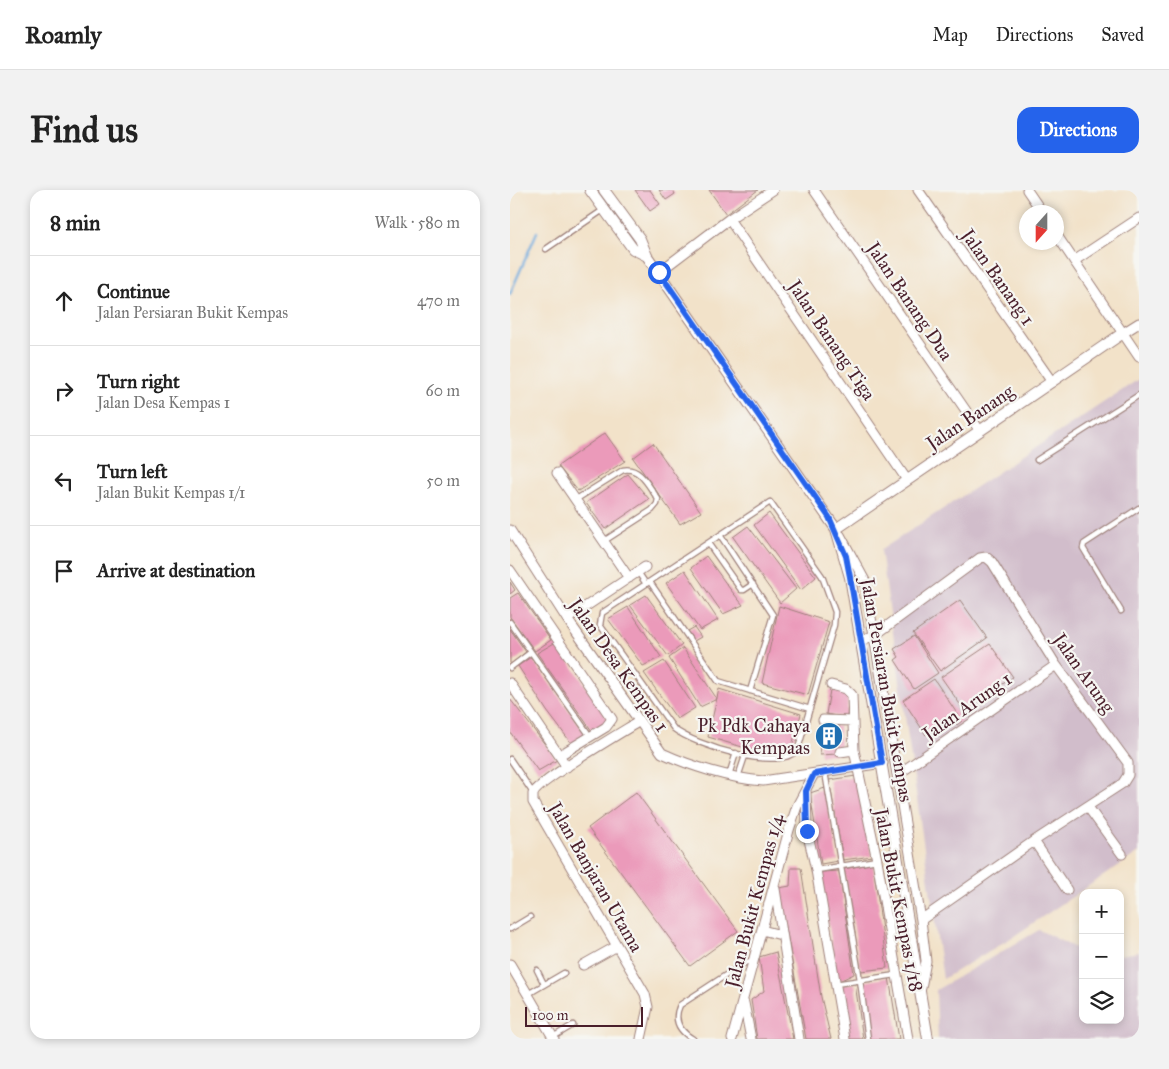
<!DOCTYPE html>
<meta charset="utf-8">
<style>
body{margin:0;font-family:"IM FELL Great Primer",serif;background:#f2f2f2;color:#222}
.controls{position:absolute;right:15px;bottom:15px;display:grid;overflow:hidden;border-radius:10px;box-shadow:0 2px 8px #0003}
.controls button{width:45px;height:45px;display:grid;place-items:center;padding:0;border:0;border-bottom:1px solid #e0e0e0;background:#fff;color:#222;font:25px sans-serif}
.compass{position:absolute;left:509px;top:15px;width:45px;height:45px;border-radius:50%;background:#fff;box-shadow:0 2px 8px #0003;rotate:201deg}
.scale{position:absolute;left:15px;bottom:12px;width:118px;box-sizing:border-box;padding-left:5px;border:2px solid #4a1f2b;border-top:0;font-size:14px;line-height:18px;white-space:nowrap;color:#4a1f2b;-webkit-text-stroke:4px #f6f6f2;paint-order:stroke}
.stop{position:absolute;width:15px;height:15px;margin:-11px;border:4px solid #2563eb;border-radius:50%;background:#fff}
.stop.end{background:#2563eb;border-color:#fff;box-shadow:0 1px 5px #0008}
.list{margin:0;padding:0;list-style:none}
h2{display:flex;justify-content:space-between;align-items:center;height:65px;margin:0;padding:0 20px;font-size:21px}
h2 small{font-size:16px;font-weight:400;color:#767676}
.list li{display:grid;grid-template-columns:32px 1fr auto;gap:15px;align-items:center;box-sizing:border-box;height:90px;padding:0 20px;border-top:1px solid #e0e0e0}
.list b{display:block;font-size:19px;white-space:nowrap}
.list p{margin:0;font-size:16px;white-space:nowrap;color:#767676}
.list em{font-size:16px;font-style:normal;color:#767676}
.icon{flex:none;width:28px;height:28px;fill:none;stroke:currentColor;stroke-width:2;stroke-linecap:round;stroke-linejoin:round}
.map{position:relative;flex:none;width:629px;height:849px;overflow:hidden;border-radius:15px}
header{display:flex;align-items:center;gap:30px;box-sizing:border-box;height:70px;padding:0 25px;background:#fff;border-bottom:1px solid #e0e0e0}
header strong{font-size:24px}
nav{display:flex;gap:28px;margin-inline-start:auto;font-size:18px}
.intro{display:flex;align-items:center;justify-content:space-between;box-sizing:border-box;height:120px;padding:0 30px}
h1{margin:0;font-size:35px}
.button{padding:12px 22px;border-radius:15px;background:#2563eb;color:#fff;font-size:18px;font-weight:700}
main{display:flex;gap:30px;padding:0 30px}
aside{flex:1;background:#fff;border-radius:15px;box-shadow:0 2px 8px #0003}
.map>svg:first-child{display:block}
</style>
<header>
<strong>Roamly</strong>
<nav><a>Map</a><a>Directions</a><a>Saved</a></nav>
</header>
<div class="intro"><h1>Find us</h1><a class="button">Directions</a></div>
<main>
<aside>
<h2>8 min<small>Walk · 580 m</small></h2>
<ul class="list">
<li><svg class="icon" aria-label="ahead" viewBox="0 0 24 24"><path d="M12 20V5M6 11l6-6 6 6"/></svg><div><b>Continue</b><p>Jalan Persiaran Bukit Kempas</p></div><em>470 m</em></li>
<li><svg class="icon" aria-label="right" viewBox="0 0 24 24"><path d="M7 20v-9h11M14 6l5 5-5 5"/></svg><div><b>Turn right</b><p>Jalan Desa Kempas 1</p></div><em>60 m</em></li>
<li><svg class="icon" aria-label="left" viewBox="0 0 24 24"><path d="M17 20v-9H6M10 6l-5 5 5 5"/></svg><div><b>Turn left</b><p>Jalan Bukit Kempas 1/1</p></div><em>50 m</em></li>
<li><svg class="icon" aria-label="arrive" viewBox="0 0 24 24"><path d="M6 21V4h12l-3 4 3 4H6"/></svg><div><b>Arrive at destination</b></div></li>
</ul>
</aside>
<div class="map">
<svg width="629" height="849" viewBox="0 0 629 849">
<rect width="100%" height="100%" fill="#f6f6f2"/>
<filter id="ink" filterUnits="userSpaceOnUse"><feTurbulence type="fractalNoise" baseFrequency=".02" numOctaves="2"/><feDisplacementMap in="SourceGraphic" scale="10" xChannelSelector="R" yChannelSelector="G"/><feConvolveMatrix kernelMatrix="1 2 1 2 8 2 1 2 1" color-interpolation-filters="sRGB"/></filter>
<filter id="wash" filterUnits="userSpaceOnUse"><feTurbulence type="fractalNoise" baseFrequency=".0096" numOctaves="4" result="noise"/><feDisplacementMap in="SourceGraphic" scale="20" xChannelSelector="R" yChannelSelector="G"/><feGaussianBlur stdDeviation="1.12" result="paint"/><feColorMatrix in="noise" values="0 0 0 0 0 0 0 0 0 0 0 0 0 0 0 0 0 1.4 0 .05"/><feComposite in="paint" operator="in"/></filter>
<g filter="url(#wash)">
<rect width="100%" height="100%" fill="#f2e2c9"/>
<path fill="#d1bdcb" d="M629,189V662L504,746L433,789L371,360Z
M529,740L573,762V830H610V765L629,762V849H428L426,800Z"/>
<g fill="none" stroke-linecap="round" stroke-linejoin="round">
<path stroke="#68a7db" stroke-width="2.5" d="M0,104L27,42"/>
</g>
<g id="blocks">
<path fill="#eb9aba" d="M125,0H140L150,14L140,21Z
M149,0H163L165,4L156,10Z
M199,0H248L216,24Z
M95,243L115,271L68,301L48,276Z
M143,253L191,322L170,334L123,268Z
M118,284L139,309L95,339L76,313Z
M259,323L306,387L291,400L244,335Z
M238,336L286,399L270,413L223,347Z
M196,366L220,399L233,415L213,424L181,378Z
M175,380L208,430L190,440L156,393Z
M0,392L5,400L0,404Z
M8,403L41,450L25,461L0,427V408Z
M136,405L172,455L158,466L120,415Z
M450,410L477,448L430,481L403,443Z
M269,416L319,432L298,505L252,493Z
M118,417L151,467L133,476L98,429Z
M184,437L191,447L184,451L177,441Z
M0,439L16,462L1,474L0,473Z
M404,446L428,483L404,499L385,470L389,467L384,459Z
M46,452L97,527L96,533L82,541L27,463Z
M480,454L503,487L454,520L431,487Z
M173,458L207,509L190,517L159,468Z
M21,467L77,546L62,554L37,521L8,476Z
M154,471L185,518L167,529L134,483Z
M424,489L452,531L447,535L442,528L416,545L393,510Z
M209,499L291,524L280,563H253L198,547Z
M320,500L334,502L338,507L337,528L316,524Z
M0,509L47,570L28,581L0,542Z
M308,536H329L330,555L326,559L327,564L310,565Z
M346,586L362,666L333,670L319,590Z
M315,598L328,671L311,674L300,603Z
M126,602L228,741L180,776L78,638Z
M363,673L377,778L351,781L334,679Z
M281,678H291L311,807L321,849H296L269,698L280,696Z
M329,681L344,784L327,792L311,682Z
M266,762L283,849H247L241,810L254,801L249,767Z
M379,787L389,849H360L352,792Z
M345,793L353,849H338L328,796Z"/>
</g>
</g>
<g filter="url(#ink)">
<use href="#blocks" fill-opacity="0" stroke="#9e807a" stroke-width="1"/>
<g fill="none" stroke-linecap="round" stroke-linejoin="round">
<defs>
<path id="service" d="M36,59L93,20
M527,270L629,205
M65,310L113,280C130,276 139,297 148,309L147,314L142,320L94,351
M260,312L312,386L325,422L324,435L288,559C269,583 185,555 164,539L90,435L92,423Z
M210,345L263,425L240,501
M198,353L231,400H234L243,394
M128,382L136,394
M140,392L208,491L300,519
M611,421L573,358L574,354L629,318
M0,432L80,546
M0,478L21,462
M0,569L23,603
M315,582L350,790L358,849
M219,585L226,563
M228,587L235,566
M307,680L367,670
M0,739L20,727
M27,780L34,794
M325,794L386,785
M18,804L54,783
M43,847L63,835
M183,849C169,841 163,830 170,815L236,772L242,771"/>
<path id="minor" d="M304,0L470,241
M408,0L542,192
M517,0L532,22
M219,29L397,290
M546,44L629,167
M564,71L629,28
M149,82L219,29L263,0
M613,143L629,133
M47,283L119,388
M0,340L57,429L152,563C180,576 222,589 253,591L373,573
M330,345L355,391L411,730L416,771L411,798
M0,380L102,529L96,537L50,565
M57,429L135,377
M350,451L365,445L470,368L476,367L482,372L546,475L618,573V585L613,593L524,651L411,730
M0,493L57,577
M321,495L336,499L342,505L344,560
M313,530L343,531
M128,532C112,542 27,592 23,604C23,605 23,611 23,612L135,804L138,817L131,849
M330,562L344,560L367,670L398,849
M387,585L546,475
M296,601L297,641L306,680L335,849
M578,617L612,664
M524,651L557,700
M265,699L289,849
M252,740L271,745
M0,774L44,849
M73,775L107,756
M234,813L241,849
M222,849L279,640L287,616L304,584"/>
<path id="tertiary" d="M80,0L123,59L137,66
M94,0L130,49L137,66L326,339L340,387L418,849
M326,339L613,143"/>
</defs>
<use href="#service" stroke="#9e807a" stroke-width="7"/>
<use href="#minor" stroke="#9e807a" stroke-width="11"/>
<use href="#tertiary" stroke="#9e807a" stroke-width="12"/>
<use href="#service" stroke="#fff" stroke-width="4.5"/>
<use href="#minor" stroke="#fff" stroke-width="9"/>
<use href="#tertiary" stroke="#fff" stroke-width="10"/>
</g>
</g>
<g fill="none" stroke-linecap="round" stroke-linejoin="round" filter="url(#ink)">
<path stroke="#2563eb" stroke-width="6" d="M149,82L319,327L336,366L340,387L372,573L304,584L296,601L297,641"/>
</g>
<defs>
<symbol id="building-disc" viewBox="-11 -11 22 22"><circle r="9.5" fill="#1f6fb2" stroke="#f6f6f2"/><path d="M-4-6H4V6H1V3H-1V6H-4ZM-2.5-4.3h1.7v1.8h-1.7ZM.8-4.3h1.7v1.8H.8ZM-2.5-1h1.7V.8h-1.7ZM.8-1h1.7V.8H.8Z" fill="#fff"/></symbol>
</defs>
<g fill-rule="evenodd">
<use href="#building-disc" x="303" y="530" width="32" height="32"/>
</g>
<g text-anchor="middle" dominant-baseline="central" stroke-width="4.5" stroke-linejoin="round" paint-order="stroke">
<g font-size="19" fill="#4a1f2b" stroke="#f6f6f2">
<text transform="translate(488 87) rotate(55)">Jalan Banang 1</text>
<text transform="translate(400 111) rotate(56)">Jalan Banang Dua</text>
<text transform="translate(322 150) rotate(56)">Jalan Banang Tiga</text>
<text transform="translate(460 227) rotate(-34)">Jalan Banang</text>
<text transform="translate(109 475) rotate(55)">Jalan Desa Kempas 1</text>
<text transform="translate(574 483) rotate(55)">Jalan Arung</text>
<text transform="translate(377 500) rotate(80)">Jalan Persiaran Bukit Kempas</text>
<text transform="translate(457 516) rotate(-35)">Jalan Arung 1</text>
<text transform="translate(86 687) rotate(60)">Jalan Banjaran Utama</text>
<text transform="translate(389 710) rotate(79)">Jalan Bukit Kempas 1/18</text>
<text transform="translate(244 711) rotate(-75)">Jalan Bukit Kempas 1/4</text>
</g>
<g font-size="19" fill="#4a1f2b" stroke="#f6f6f2" text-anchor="end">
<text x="300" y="535">Pk Pdk Cahaya<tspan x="300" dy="22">Kempaas</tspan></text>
</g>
</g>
</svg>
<div class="controls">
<button>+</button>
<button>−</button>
<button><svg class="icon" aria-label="layers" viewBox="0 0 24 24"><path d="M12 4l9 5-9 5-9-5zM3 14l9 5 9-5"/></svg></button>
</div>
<svg class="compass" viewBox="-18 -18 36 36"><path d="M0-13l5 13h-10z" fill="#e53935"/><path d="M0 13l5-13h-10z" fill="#767676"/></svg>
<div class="scale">100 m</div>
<div class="stop" style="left:149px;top:82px"></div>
<div class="stop end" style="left:297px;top:641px"></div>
</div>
</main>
